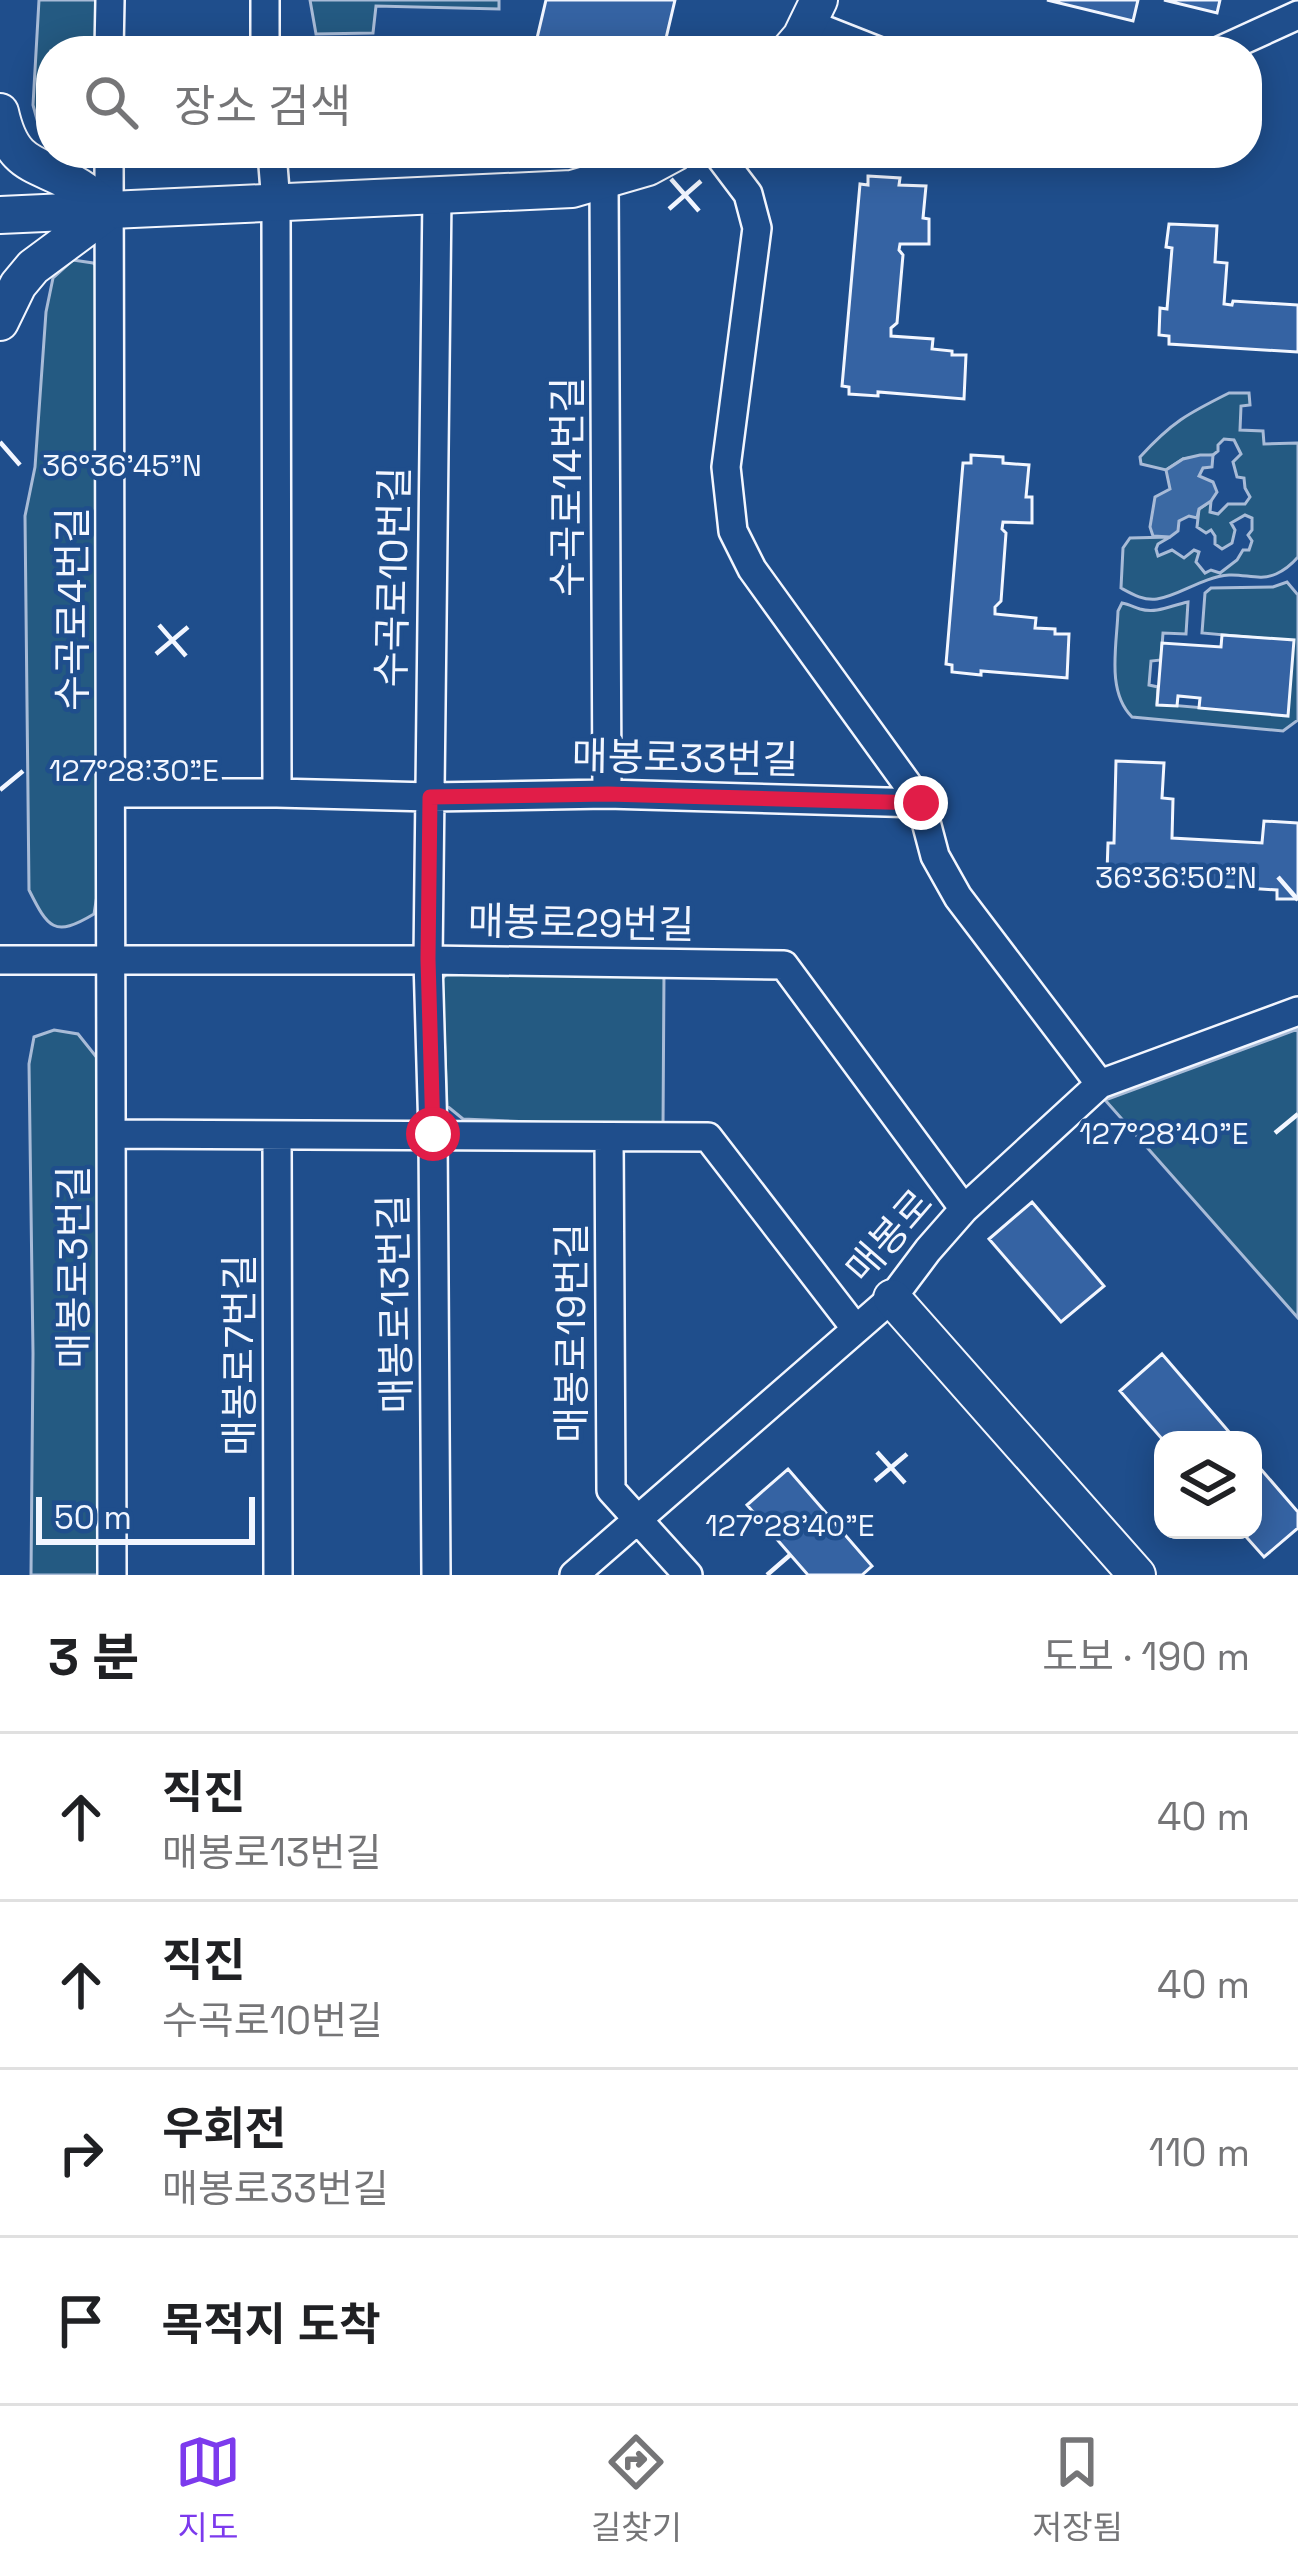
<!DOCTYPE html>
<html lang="ko">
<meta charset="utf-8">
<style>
body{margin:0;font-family:"Space Grotesk","Noto Sans KR",sans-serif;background:#f2f2f2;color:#202124}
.controls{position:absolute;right:36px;bottom:36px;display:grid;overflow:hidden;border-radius:24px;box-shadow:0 6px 30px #0003}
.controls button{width:108px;height:108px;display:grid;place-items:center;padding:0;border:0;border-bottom:3px solid #e0e0e0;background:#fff;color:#202124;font:60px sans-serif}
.scale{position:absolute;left:36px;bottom:30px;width:219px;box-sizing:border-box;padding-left:12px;border:6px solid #f2f6ff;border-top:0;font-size:33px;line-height:42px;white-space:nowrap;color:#f2f6ff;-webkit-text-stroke:9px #1f4e8c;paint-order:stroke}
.stop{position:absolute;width:36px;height:36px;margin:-27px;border:9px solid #e11d48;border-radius:50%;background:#fff}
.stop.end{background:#e11d48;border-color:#fff;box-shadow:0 3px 12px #0008}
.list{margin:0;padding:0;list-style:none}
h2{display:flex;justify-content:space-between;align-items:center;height:156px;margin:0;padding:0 48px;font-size:51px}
h2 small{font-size:39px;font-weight:400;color:#757577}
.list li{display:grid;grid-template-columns:78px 1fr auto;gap:36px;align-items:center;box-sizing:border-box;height:168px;padding:0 48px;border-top:3px solid #e0e0e0}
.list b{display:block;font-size:45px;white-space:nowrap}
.list p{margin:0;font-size:39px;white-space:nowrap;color:#757577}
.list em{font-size:39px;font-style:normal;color:#757577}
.icon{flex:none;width:66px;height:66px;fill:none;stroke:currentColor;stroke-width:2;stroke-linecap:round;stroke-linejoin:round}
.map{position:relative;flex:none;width:1298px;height:1575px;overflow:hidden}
.search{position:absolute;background:#fff;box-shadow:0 6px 30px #0003;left:36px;right:36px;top:36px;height:132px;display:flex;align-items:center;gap:30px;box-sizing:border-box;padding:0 42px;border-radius:48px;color:#757577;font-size:45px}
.sheet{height:828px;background:#fff}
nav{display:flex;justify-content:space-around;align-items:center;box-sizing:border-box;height:168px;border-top:3px solid #e0e0e0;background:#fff;font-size:33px;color:#757577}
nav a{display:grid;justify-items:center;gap:6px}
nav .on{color:#7c3aed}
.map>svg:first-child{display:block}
</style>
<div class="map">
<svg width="1298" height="1575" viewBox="0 0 1298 1575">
<rect width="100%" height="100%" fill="#1f4e8c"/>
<path fill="#245a82" stroke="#a8bbd7" stroke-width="3" d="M39,0H102L101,51H51V141L41,134L33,105Z
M310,0H499V9L376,6L373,33L316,34Z
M73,260L93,263L102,269L100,876L94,914C54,938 48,928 29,890L25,516L35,467L46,312L53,278Z
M1229,393H1249L1250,405L1241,406L1240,430L1263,431L1264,444L1298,443V557C1292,564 1285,570 1276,574C1260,581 1246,574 1229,575C1202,577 1179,596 1157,599C1144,601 1132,594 1121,588L1123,548L1130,538L1170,537L1158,544L1156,549L1158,556L1172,550L1184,558L1194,550L1199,552L1196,562L1205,573L1211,570L1220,573L1237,560L1243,550H1249L1252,541L1248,535L1252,530V518L1245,515L1231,523L1235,530L1232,543L1222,549L1215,544V536L1211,530L1206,533L1197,527L1199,509L1211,501L1210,512L1218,514L1228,504H1245L1250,497L1245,488L1244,478L1237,477L1233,462L1241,454L1234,440L1224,439L1218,445V451L1213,455L1183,459L1166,470L1141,464L1140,457C1172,422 1187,414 1229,393Z
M1287,582L1298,595V720L1283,731L1132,717C1106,691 1117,645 1118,611L1122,603C1128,604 1134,607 1140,609C1157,614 1172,605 1188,602L1186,634L1163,633L1161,660L1151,661L1149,685L1158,687L1157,704L1287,715L1293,641L1202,633L1205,593L1211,588L1273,587Z
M454,966L664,972L663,1128L463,1119L447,1106L442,979Z
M1298,1029V1318L1105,1100Z
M54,1030L78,1034L102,1064L103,1575H31L33,1353L29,1064L34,1037Z"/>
<path fill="#3b69a3" stroke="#a8bbd7" stroke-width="3" d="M1200,455H1213L1212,467L1203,468L1199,476L1213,482L1217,492L1211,501L1199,509L1197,518L1189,516L1179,521L1178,531L1170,537L1153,536L1150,527L1155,497L1170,489L1166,470L1183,459Z"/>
<path fill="#3563a3" stroke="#f2f6ff" stroke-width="3" d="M546,0H675L663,51H534Z
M1047,0H1138L1133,21Z
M1164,0H1220L1217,13Z
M868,176L900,178L899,185L926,186L923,218L929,219V244H900L899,250L903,255L897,323L891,328V336L933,339L932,349L952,351V355H966L964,399L878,392V396L849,394V387L842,386L860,184L868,185Z
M1169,224L1217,226L1215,262L1227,263L1224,304L1232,305L1233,301L1298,305V352L1169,344V336L1159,335L1160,308L1167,309L1172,248L1166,247Z
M971,455L1003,457V463L1029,465L1026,497H1032V523L1003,522L1002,529L1006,533L1001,601L995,607V614L1036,618L1035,628L1055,629V634H1069L1067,678L981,671V675L952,672V665L946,664L963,463H971Z
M1222,635L1294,640L1288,716L1199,708L1200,698L1178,696L1177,706L1157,705L1162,643L1221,647Z
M1116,761L1164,763L1162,798L1173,799L1172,838L1262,843L1264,821L1298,823V899H1277V890L1114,879V874L1107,872L1108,843H1114Z
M1032,1202L1104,1286L1061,1322L989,1239Z
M1162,1354L1236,1440H1163L1120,1391Z
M1253,1460L1298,1512V1528L1264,1557L1240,1530H1253Z
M788,1469L872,1566L862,1575H808L747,1505Z"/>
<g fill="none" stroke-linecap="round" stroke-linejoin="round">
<defs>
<path id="street" d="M807,23L878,51
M109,51L110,0
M265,51V0
M1219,51L1298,15
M109,153L112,1575
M272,153L276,203L277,793
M717,153L748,194L757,228L726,467L733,531L752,569L921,803
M604,180L607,794
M111,793H277L430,797L607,794L921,803L935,856L958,897L1100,1084
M0,960H428L784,965L964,1209
M112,1134L708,1137L856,1329
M277,1135L278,1575
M609,1137L611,1490L688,1575
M436,1575L433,1134L428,960L437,195
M574,1575L892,1298L928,1250L964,1209L1100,1084L1298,1011"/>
<path id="secondary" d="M789,51L801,37L819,0
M0,112C13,170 37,161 79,187C90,194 100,202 110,210L33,267L18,285L0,322
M0,215L572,189L648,167L674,153
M892,1298L1137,1575"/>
</defs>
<use href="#street" stroke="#f2f6ff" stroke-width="32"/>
<use href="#secondary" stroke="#f2f6ff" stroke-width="40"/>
<use href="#street" stroke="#1f4e8c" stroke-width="27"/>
<use href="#secondary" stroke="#1f4e8c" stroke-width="36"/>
</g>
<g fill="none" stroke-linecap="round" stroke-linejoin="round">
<path stroke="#e11d48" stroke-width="15" d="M433,1134L428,959L430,797L608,794L921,803"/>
</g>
<path fill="none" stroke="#f2f6ff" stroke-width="4.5" d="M671,179L699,211M669,209L701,181M0,442L20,465M159,625L186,656M156,654L188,627M0,790L23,771M1278,877L1298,900M1275,1133L1298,1114M877,1452L905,1483M875,1481L907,1454M767,1575L790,1555"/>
<g text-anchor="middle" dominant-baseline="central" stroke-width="9" stroke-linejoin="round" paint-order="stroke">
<g font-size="39" fill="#f2f6ff" stroke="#1f4e8c">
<text transform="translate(567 487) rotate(-90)">수곡로14번길</text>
<text transform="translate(393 577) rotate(-89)">수곡로10번길</text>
<text transform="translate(72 609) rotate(-90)">수곡로4번길</text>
<text transform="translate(685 758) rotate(1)">매봉로33번길</text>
<text transform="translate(581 923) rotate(1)">매봉로29번길</text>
<text transform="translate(889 1236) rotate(-49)">매봉로</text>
<text transform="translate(73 1267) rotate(-90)">매봉로3번길</text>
<text transform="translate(395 1304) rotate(-91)">매봉로13번길</text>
<text transform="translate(571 1333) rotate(-90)">매봉로19번길</text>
<text transform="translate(239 1355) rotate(-90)">매봉로7번길</text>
</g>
</g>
<g font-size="30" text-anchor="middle" fill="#f2f6ff" stroke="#1f4e8c" stroke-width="9" stroke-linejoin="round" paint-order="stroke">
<text x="122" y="476">36°36'45"N</text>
<text x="134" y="781">127°28'30"E</text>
<text x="1176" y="888">36°36'50"N</text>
<text x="1164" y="1144">127°28'40"E</text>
<text x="790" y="1536">127°28'40"E</text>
</g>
</svg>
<div class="controls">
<button><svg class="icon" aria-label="layers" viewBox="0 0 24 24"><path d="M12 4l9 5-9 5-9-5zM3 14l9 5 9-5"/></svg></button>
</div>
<div class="scale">50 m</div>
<div class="stop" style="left:433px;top:1134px"></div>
<div class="stop end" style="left:921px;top:803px"></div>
<div class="search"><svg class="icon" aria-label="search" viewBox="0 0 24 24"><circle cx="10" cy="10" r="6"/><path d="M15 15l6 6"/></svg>장소 검색</div>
</div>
<section class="sheet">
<h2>3 분<small>도보 · 190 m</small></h2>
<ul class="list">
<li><svg class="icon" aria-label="ahead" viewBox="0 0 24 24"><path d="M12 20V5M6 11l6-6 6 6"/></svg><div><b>직진</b><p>매봉로13번길</p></div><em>40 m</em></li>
<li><svg class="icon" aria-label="ahead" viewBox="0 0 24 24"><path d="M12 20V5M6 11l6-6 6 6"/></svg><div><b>직진</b><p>수곡로10번길</p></div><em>40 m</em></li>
<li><svg class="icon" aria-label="right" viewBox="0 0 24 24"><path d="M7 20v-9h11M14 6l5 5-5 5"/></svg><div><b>우회전</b><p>매봉로33번길</p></div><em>110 m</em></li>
<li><svg class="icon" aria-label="arrive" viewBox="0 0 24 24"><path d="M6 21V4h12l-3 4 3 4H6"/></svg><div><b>목적지 도착</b></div></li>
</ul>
</section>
<nav>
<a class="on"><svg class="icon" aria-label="map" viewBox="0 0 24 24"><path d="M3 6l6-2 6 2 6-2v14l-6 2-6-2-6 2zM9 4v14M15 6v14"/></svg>지도</a>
<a><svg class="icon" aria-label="directions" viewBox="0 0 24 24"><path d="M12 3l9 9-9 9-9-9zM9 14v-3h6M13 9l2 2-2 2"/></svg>길찾기</a>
<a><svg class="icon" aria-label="saved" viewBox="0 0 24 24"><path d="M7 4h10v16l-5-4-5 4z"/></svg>저장됨</a>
</nav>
